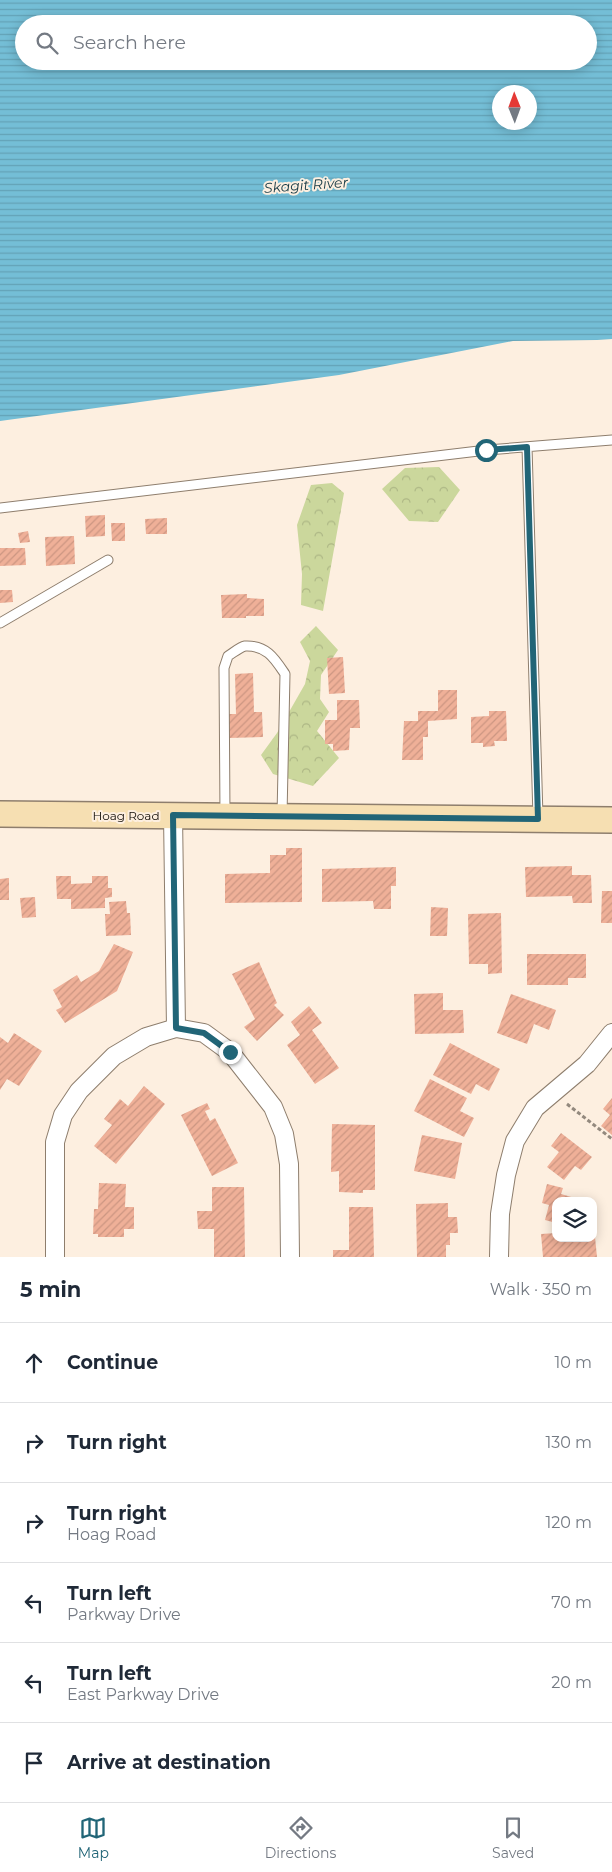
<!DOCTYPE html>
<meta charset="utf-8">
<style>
body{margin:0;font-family:Montserrat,sans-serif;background:#f2f2f3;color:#1f2937}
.controls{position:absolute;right:15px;bottom:15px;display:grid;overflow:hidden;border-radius:10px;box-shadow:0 2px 12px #0003}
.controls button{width:45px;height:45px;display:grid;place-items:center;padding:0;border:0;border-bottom:1px solid #e0e1e3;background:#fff;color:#1f2937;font:25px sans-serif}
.compass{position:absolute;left:492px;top:85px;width:45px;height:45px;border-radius:50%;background:#fff;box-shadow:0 2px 12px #0003;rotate:359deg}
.stop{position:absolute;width:15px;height:15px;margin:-11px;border:4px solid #216577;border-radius:50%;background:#fff}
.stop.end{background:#216577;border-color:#fff;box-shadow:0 1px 5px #0008}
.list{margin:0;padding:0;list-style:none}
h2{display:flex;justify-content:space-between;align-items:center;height:65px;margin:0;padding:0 20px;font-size:21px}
h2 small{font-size:16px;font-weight:400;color:#747a83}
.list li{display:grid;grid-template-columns:32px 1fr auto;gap:15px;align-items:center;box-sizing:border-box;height:80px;padding:0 20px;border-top:1px solid #e0e1e3}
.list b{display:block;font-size:19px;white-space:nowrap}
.list p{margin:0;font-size:16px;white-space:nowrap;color:#747a83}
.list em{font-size:16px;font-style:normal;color:#747a83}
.icon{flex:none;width:28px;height:28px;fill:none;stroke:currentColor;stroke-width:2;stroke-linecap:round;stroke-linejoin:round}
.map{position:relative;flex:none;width:612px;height:1257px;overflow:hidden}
.search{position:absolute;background:#fff;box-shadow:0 2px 12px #0003;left:15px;right:15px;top:15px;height:55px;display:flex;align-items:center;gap:12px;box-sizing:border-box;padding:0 18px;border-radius:28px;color:#747a83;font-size:19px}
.sheet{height:545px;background:#fff}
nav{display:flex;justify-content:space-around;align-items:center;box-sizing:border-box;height:70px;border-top:1px solid #e0e1e3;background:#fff;font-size:14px;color:#747a83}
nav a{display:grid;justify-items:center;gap:2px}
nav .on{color:#216577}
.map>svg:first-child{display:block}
</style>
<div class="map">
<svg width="612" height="1257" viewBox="0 0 612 1257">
<defs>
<pattern id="forest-crowns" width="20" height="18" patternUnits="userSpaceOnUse" patternTransform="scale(1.25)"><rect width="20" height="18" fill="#cbd79c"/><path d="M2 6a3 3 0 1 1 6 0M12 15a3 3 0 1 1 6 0" fill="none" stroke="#adb785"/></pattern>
<pattern id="water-rules" width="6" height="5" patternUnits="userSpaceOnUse" patternTransform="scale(1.25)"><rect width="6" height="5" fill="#74bed6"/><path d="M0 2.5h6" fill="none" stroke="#63a2b6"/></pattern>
<pattern id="building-hatch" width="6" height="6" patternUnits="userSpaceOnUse" patternTransform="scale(1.25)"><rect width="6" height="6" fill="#efb098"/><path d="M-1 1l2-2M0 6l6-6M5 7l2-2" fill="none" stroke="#cc9682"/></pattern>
</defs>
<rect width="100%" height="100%" fill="#fdefe0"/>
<path fill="url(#forest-crowns)" d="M439,467L460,490L438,522L409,521L382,489L405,468Z
M332,483L344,493L323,611L301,605L302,574L297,525L311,485Z
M316,626L338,650L321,675L320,699L329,712L317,731L339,758L313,786L273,774L261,755L277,733L305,684L310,661L300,642Z"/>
<path fill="url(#water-rules)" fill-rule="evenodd" d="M0,0H612V339L597,340L513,341L339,375L0,421ZM24,24H588V61H24ZM500,92H530V122H500Z"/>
<path fill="url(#building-hatch)" d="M105,515V536L86,537L85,516Z
M167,518V534H146L145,519Z
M111,523H125V541H112Z
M28,531L30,542L20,543L18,533Z
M74,536L75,564L46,566L45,537Z
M0,548H25L26,565L0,566Z
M0,590H12L13,602L0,603Z
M247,594V598L264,599V616H246V618H222L221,595Z
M343,657L345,693L329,694L327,658Z
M253,673L254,712H262L263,737L229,738L228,714H236L235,674Z
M438,690H457V719L428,721V737H423V760H402L404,721H418V711H438Z
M337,700H359L360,728H350L349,750L333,751V744H325V720H337Z
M489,711H506L507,741H494L495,746L483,747V743H471V717L489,716Z
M286,848H302V902L225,903V874L270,873V855H286Z
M572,866V875H591L592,903H573L572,896L526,897L525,867Z
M396,867V886H391V909H374L373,901L322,902V869Z
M56,876H71V884L92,883V876H108V888H112V897L105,898V908L71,909V899H57Z
M9,878V900H0V879Z
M602,891H612V923H601Z
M35,897L36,917L22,918L20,898Z
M126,901L127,913H130L131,935L106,936L105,914H110L109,902Z
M431,907L448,908L447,936H430Z
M501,913L502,973L488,974V964H469L468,914Z
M114,944L133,952L117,991L65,1023L56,1010L62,1007L53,990L77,975L81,982L99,971Z
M527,954H586V978H568V985H527Z
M259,962L277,1003L274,1005L284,1015L257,1041L244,1027L255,1019L232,974Z
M443,993V1010H463L464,1033L415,1034L414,994Z
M511,994L556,1010L549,1030L534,1024L527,1044L497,1033Z
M309,1006L322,1023L312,1030L339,1068L315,1084L287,1045L300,1035L291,1022Z
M14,1033L42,1051L19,1086L7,1079L0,1090V1037L8,1043Z
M450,1043L500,1069L489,1091L476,1084L471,1094L433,1075Z
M430,1079L467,1098L460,1111L474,1118L464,1137L414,1111Z
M144,1086L165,1104L116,1164L94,1146L112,1125L104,1119L120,1099L128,1106Z
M612,1098V1135L601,1126L610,1115L603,1109Z
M207,1103L210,1109L205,1111L210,1121L215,1118L238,1163L212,1176L181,1115Z
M332,1124L375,1125V1190H363V1193L339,1192V1171L331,1172Z
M561,1133L592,1157L581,1170L575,1166L564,1180L547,1167L559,1152L551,1146Z
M422,1135L462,1143L455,1179L414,1171Z
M99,1183L126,1184L125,1207H134V1229H124V1237H98V1234H93L94,1209H98Z
M547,1184L563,1188L561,1194L585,1201H556V1223L545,1220L549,1205L542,1203Z
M212,1187H244L245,1257H214V1229H198L197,1211H212Z
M448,1203V1217H457L458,1233H450V1245H446V1257H417L416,1204Z
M349,1207H373L374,1257H333V1250H349Z
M556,1233V1238H568V1240L595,1237L597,1257H543L541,1234Z"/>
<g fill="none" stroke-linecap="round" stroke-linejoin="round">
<defs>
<path id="lane" d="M527,447L538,817
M0,508L487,450L612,440
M0,623L108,560
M225,815L224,668L228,656C233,653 240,647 245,646C267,645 275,659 285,674L282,816"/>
<path id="street" d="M173,815L176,1028
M55,1257V1142L63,1115L79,1091L114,1056L146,1037L176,1028L204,1033L230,1052L273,1107L284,1134L289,1164L290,1257
M499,1257L500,1214L506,1175L515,1141L535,1108L587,1064L612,1033"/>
<path id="secondary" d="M0,814L612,820"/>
</defs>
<use href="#lane" stroke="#8e7e6d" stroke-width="11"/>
<use href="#street" stroke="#8e7e6d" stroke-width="20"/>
<use href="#secondary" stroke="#8e7e6d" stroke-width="28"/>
<path stroke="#93897e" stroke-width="3" stroke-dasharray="4 2.5" stroke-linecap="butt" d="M567,1104L612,1139"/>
<use href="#lane" stroke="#fff" stroke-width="9"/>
<use href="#street" stroke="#fff" stroke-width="18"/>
<use href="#secondary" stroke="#f6dfb2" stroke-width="25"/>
</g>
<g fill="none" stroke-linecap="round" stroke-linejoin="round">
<path stroke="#216577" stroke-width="6" d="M230,1052L204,1033L176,1028L173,815L538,819L527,447L486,450"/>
</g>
<g text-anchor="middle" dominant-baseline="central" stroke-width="4" stroke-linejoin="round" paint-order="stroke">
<g font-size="12" fill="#100b05" stroke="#fdefe0">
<text x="126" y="815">Hoag Road</text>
</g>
<g font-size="14" font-style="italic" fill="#163944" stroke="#fdefe0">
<text transform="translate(306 185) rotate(-4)">Skagit River</text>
</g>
</g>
</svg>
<div class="controls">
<button><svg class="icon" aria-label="layers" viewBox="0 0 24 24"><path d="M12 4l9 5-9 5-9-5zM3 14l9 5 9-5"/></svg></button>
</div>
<svg class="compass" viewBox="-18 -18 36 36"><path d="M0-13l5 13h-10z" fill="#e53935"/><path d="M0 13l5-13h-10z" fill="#747a83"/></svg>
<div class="stop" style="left:486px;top:450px"></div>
<div class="stop end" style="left:230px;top:1052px"></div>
<div class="search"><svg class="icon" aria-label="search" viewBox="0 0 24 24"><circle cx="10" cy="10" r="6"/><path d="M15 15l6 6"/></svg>Search here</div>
</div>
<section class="sheet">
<h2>5 min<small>Walk · 350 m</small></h2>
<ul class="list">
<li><svg class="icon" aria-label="ahead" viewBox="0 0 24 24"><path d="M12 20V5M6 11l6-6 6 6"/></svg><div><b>Continue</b></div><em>10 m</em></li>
<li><svg class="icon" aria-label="right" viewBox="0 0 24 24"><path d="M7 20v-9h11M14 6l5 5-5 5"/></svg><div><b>Turn right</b></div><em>130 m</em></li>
<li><svg class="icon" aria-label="right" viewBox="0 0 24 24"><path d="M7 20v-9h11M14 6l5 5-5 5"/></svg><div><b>Turn right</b><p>Hoag Road</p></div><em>120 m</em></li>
<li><svg class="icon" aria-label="left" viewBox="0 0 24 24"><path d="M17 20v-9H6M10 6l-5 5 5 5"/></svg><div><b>Turn left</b><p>Parkway Drive</p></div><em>70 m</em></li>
<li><svg class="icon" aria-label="left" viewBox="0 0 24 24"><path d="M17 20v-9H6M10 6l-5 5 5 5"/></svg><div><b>Turn left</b><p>East Parkway Drive</p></div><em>20 m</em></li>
<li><svg class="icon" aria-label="arrive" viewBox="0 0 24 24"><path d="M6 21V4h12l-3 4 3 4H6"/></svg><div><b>Arrive at destination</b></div></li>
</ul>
</section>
<nav>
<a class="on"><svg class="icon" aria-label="map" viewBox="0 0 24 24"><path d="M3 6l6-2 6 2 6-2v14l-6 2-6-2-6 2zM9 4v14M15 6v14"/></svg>Map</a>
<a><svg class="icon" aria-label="directions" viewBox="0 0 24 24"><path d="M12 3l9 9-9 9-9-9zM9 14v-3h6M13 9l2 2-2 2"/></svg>Directions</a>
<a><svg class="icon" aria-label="saved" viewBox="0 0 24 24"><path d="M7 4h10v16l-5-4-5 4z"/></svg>Saved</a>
</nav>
